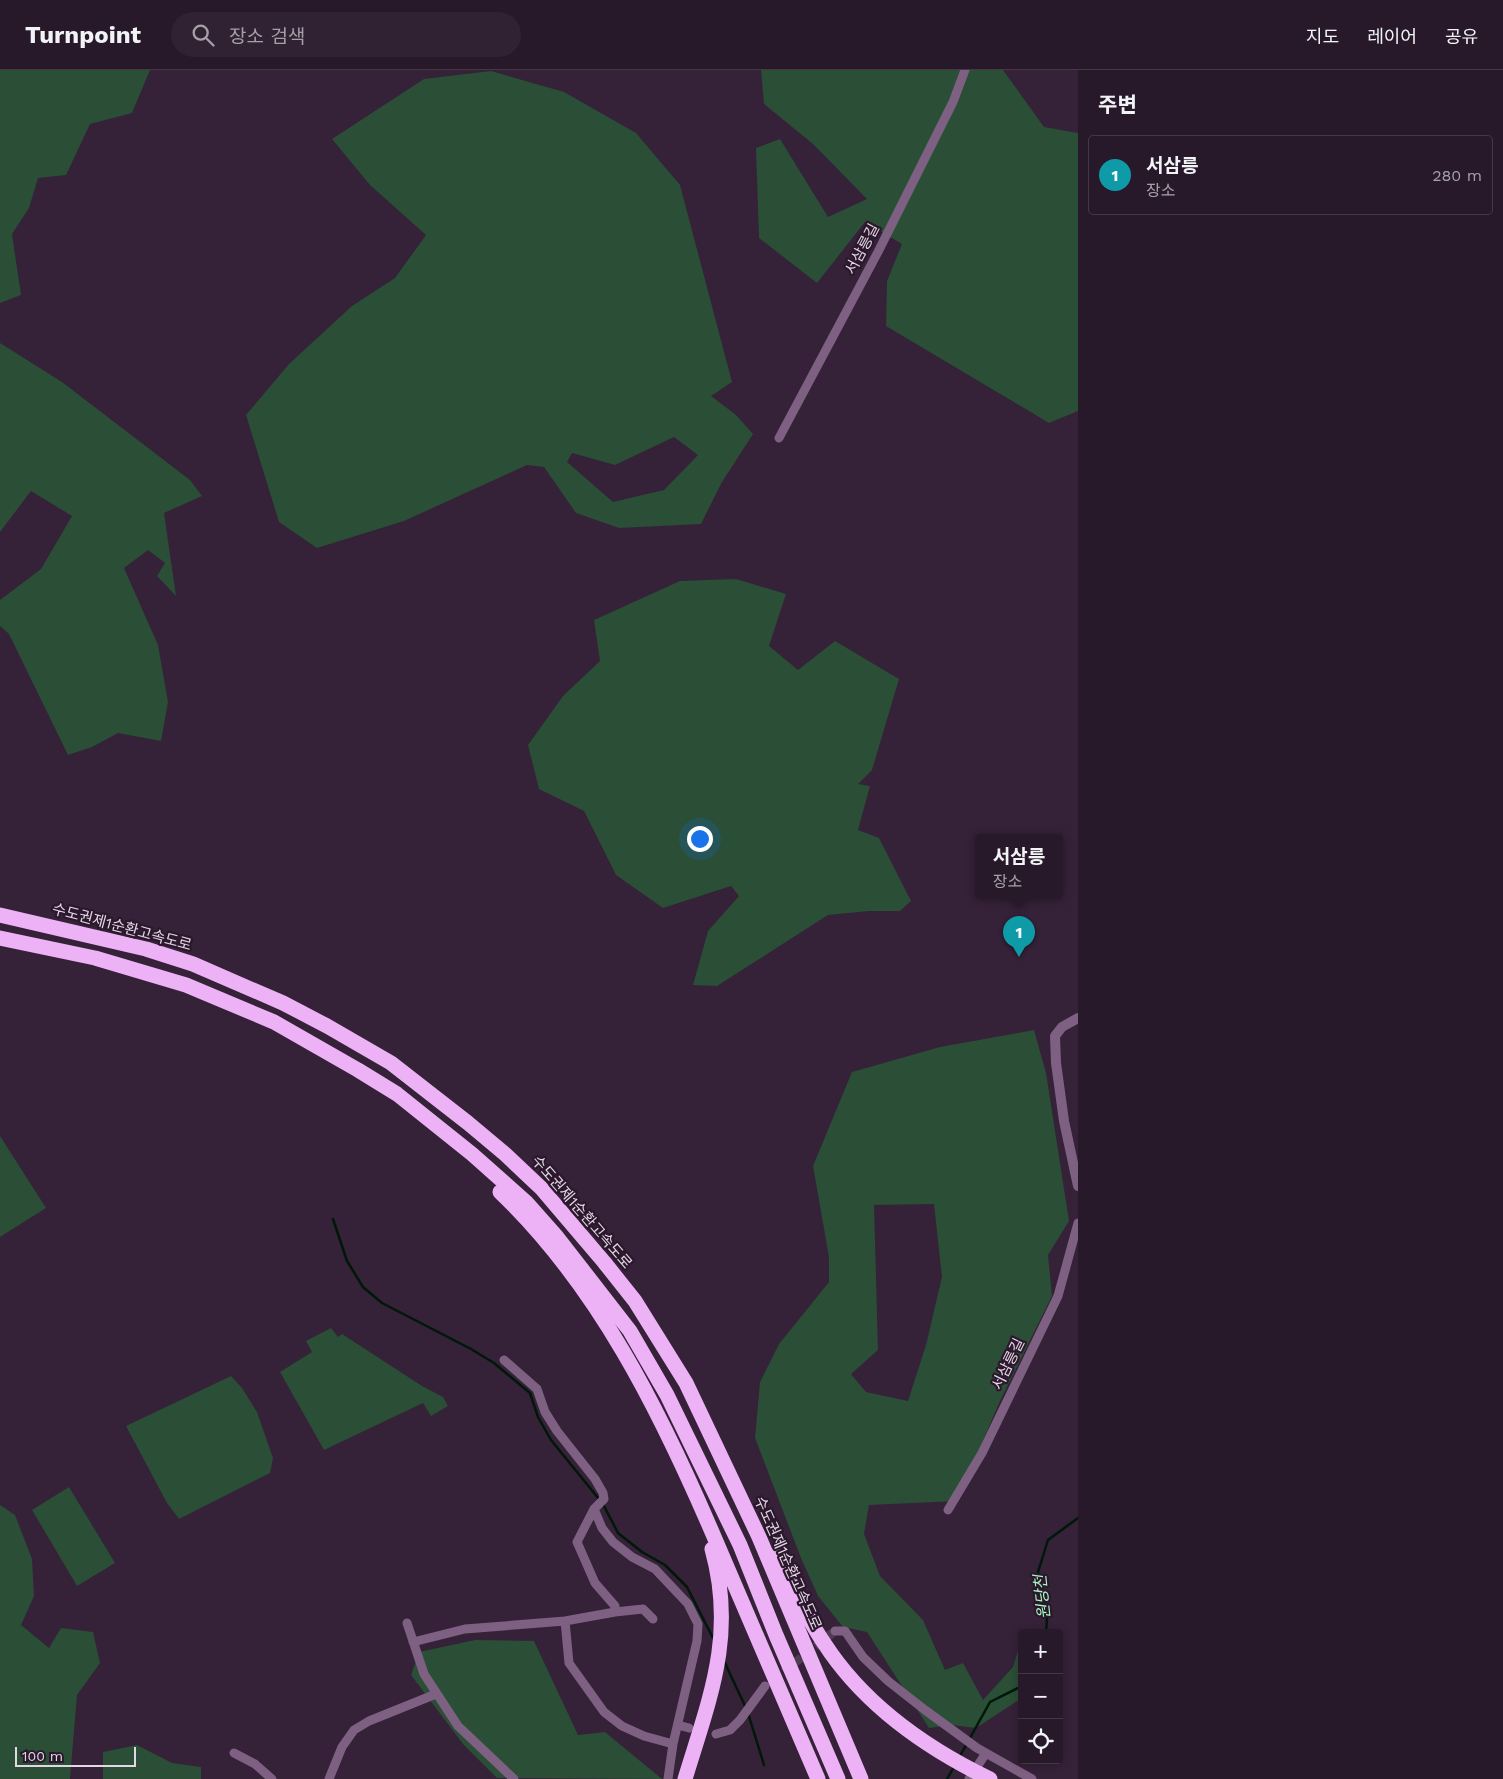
<!DOCTYPE html>
<html lang="ko">
<meta charset="utf-8">
<style>
body{margin:0;font-family:"Work Sans","Noto Sans KR",sans-serif;background:#302232;color:#f1f3f6}
.controls{position:absolute;right:15px;bottom:15px;display:grid;overflow:hidden;border-radius:5px;box-shadow:0 2px 8px #0003}
.controls button{width:45px;height:45px;display:grid;place-items:center;padding:0;border:0;border-bottom:1px solid #443847;background:#28192a;color:#f1f3f6;font:25px sans-serif}
.scale{position:absolute;left:15px;bottom:12px;width:121px;box-sizing:border-box;padding-left:5px;border:2px solid #e3d6e5;border-top:0;font-size:14px;line-height:18px;white-space:nowrap;color:#e3d6e5;-webkit-text-stroke:4px #2b182d;paint-order:stroke}
.you{position:absolute;left:699px;top:768px;width:18px;height:18px;margin:-12px;border:4px solid #fff;border-radius:50%;background:#1a73e8;box-shadow:0 0 0 8px #1a73e833}
.badge{display:grid;place-items:center;width:32px;height:32px;border-radius:50%;background:#1a73e8;color:#fff;font-size:16px;font-weight:700}
.pin{position:absolute;translate:-50% -41px;filter:drop-shadow(0 1px 2px #0008)}
.pin::after{content:'';position:absolute;top:26px;width:18px;height:15px;background:inherit;clip-path:polygon(0 0,100% 0,50% 100%)}
.popup{position:absolute;left:975px;top:764px;width:88px;height:65px;box-sizing:border-box;display:grid;place-content:center;border-radius:5px;background:#28192a;filter:drop-shadow(0 1px 4px #0005);font-size:16px;white-space:nowrap;color:#a5a0a8}
.popup b{font-size:19px;color:#f1f3f6}
.popup::after{content:'';position:absolute;left:50%;top:100%;margin-left:-10px;border:10px solid transparent;border-top-color:#28192a}
.list{margin:0;padding:0;list-style:none}
h2{display:flex;justify-content:space-between;align-items:center;height:65px;margin:0;padding:0 20px;font-size:21px}
h2 small{font-size:16px;font-weight:400;color:#a5a0a8}
.list li{display:grid;grid-template-columns:32px 1fr auto;gap:15px;align-items:center;box-sizing:border-box;height:80px;margin:0 10px 10px;padding:0 10px;border:1px solid #443847;border-radius:5px}
.list b{display:block;font-size:19px;white-space:nowrap}
.list p{margin:0;font-size:16px;white-space:nowrap;color:#a5a0a8}
.list em{font-size:16px;font-style:normal;color:#a5a0a8}
.icon{flex:none;width:28px;height:28px;fill:none;stroke:currentColor;stroke-width:2;stroke-linecap:round;stroke-linejoin:round}
.map{position:relative;flex:none;width:1078px;height:1709px;overflow:hidden}
header{display:flex;align-items:center;gap:30px;box-sizing:border-box;height:70px;padding:0 25px;background:#28192a;border-bottom:1px solid #443847}
header strong{font-size:24px}
nav{display:flex;gap:28px;margin-inline-start:auto;font-size:18px}
.search{width:350px;height:45px;background:#302232;display:flex;align-items:center;gap:12px;box-sizing:border-box;padding:0 18px;border-radius:28px;color:#a5a0a8;font-size:19px}
main{display:flex}
aside{flex:1;background:#28192a}
.map>svg:first-child{display:block}
</style>
<header>
<strong>Turnpoint</strong>
<div class="search"><svg class="icon" aria-label="search" viewBox="0 0 24 24"><circle cx="10" cy="10" r="6"/><path d="M15 15l6 6"/></svg>장소 검색</div>
<nav><a>지도</a><a>레이어</a><a>공유</a></nav>
</header>
<main>
<div class="map">
<svg width="1078" height="1709" viewBox="0 0 1078 1709">
<rect width="100%" height="100%" fill="#352138"/>
<path fill="#2a4e36" fill-rule="evenodd" d="M0,0H150L132,43L90,54L66,105L38,108L29,138L12,164L21,225L0,233Z
M761,0H1003L1044,57L1078,63V341L1049,353L886,256L887,211L902,174L865,152L817,213L759,168L756,78L780,69L828,147L867,129L813,74L764,34Z
M491,1L564,22L636,63L680,115L732,312L711,326L736,345L753,364L722,412L701,454L619,458L576,443L544,397L527,395L404,451L317,478L279,452L246,345L289,294L352,236L395,208L426,165L370,115L332,69L424,9ZM674,367L698,385L664,420L613,432L567,392L572,383L615,395Z
M0,273L62,312L190,410L202,426L164,443L176,526L157,506L165,493L148,480L124,498L158,575L168,632L161,671L118,663L92,677L68,685L9,564L0,556V530L41,499L72,446L31,421L0,462Z
M736,509L786,524L769,576L798,600L835,571L899,609L872,700L858,714L870,716L858,760L879,768L911,831L900,841H869L828,845L717,916L693,915L708,861L739,826L731,816L663,838L616,805L584,741L539,719L528,675L563,626L600,591L594,550L680,511Z
M1034,960L1046,1003L1069,1151L1048,1185L1052,1226L1000,1331L957,1431L869,1435L864,1464L880,1506L923,1550L945,1600L963,1593L983,1630L1013,1597L1022,1567V1628L976,1658L952,1655L929,1658L867,1562L843,1557L818,1526L801,1488L755,1368L760,1312L779,1274L829,1212V1187L813,1096L852,1002L940,977ZM934,1134L942,1207L926,1275L908,1331L866,1322L851,1304L878,1280L874,1135Z
M0,1066L46,1138L0,1167Z
M331,1258L338,1267L342,1264L422,1316L443,1327L448,1336L431,1346L423,1333L324,1380L280,1302L312,1282L306,1271Z
M231,1306L242,1318L257,1342L273,1388L270,1403L179,1449L167,1433L126,1356Z
M69,1417L115,1493L77,1516L32,1440Z
M0,1435L15,1445L32,1489L34,1526L21,1555L49,1578L61,1558L93,1562L100,1593L77,1625L70,1709H0Z
M475,1570L534,1571L578,1665L605,1662L662,1709L497,1708L463,1674L411,1605L419,1582Z
M137,1675L172,1693L201,1697V1709H103V1682Z"/>
<g fill="none" stroke-linecap="round" stroke-linejoin="round">
<path stroke="#001808" stroke-width="2.5" d="M333,1149L347,1191L363,1217L382,1233L471,1279L494,1293L530,1323L538,1347L551,1370L603,1434L618,1463L642,1482L665,1495L687,1517L714,1570
M1046,1563L1047,1549L1038,1502L1048,1470L1078,1448
M724,1591L746,1638
M748,1643L764,1695
M960,1686L990,1632L1022,1616
M947,1709L955,1695"/>
<path stroke="#4f3c52" stroke-width="9" stroke-dasharray="9 4.5" stroke-linecap="butt" d="M773,1610L835,1561"/>
<path stroke="#7e6182" stroke-width="9" d="M779,368L878,182L953,32L965,0
M504,1290L537,1319L545,1342L557,1361L595,1409L603,1423L604,1429L594,1439L577,1472L595,1513L615,1536V1542
M594,1439L602,1458L613,1472L632,1487L655,1499L688,1534L698,1554L697,1571L673,1674L668,1709
M948,1440L982,1383L1058,1226L1078,1153
M565,1551L569,1593L604,1642L622,1656L644,1666L673,1674
M407,1553L424,1604L458,1656L514,1709
M835,1561H845L863,1587L888,1611L925,1640L977,1678L1032,1709
M413,1572L465,1559L565,1551L615,1542L643,1539L653,1549
M678,1655L689,1658
M716,1664L730,1660L740,1650L765,1616
M234,1683L255,1694L272,1709
M329,1709L342,1677L354,1660L369,1651L436,1624
M969,1709L986,1683"/>
<path stroke="#7e6182" stroke-width="10" d="M1078,948L1062,957L1055,966L1056,993L1064,1051L1078,1116"/>
<path stroke="#edb2f5" stroke-width="15" d="M0,845L146,879L193,894L283,933L327,956L391,993L468,1053L505,1084L541,1118L604,1192L635,1231L686,1313L759,1467L861,1709
M0,868L95,888L186,915L274,952L358,1000L397,1024L472,1084L526,1132L557,1167L630,1261L667,1325L740,1475L776,1565L838,1709
M500,1122C598,1216 659,1339 712,1462C748,1544 782,1627 818,1709
M776,1485C792,1514 805,1545 824,1573C864,1635 924,1677 990,1709
M685,1709C710,1627 736,1565 712,1479"/>
</g>
<g text-anchor="middle" dominant-baseline="central" stroke-width="4.5" stroke-linejoin="round" paint-order="stroke">
<g font-size="15" fill="#e3d6e5" stroke="#2b182d">
<text transform="translate(862 179) rotate(-62)">서삼릉길</text>
<text transform="translate(122 857) rotate(15)">수도권제1순환고속도로</text>
<text transform="translate(582 1142) rotate(49)">수도권제1순환고속도로</text>
<text transform="translate(1008 1294) rotate(-64)">서삼릉길</text>
<text transform="translate(788 1493) rotate(66)">수도권제1순환고속도로</text>
</g>
<g font-size="16" font-style="italic" fill="#a7f8c0" stroke="#2b182d">
<text transform="translate(1042 1527) rotate(-96)">원당천</text>
</g>
</g>
</svg>
<div class="controls">
<button>+</button>
<button>−</button>
<button><svg class="icon" aria-label="locate" viewBox="0 0 24 24"><circle cx="12" cy="12" r="6"/><path d="M12 2v4M12 18v4M2 12h4M18 12h4"/></svg></button>
</div>
<div class="scale">100 m</div>
<div class="you"></div>
<div class="pin badge" style="left:1019px;top:887px;background:#0f9aa8">1</div>
<div class="popup"><b>서삼릉</b>장소</div>
</div>
<aside>
<h2>주변<small></small></h2>
<ul class="list">
<li><span class="badge" style="background:#0f9aa8">1</span><div><b>서삼릉</b><p>장소</p></div><em>280 m</em></li>
</ul>
</aside>
</main>
